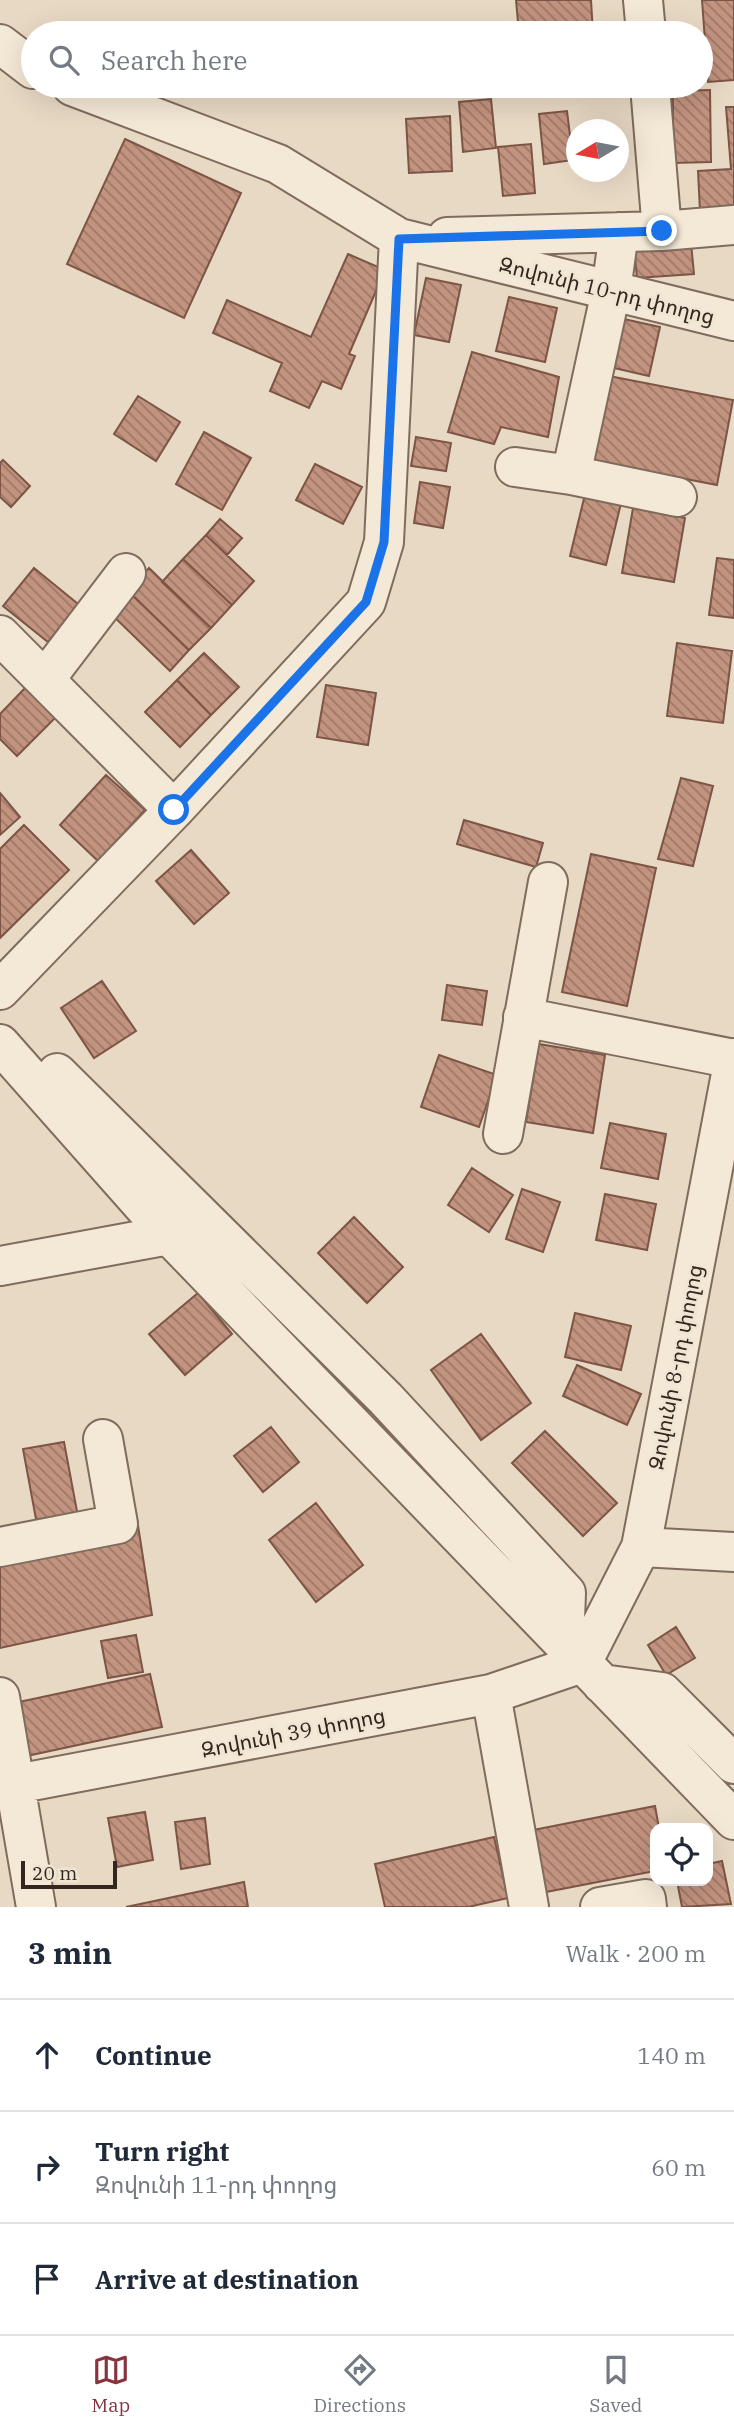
<!DOCTYPE html>
<meta charset="utf-8">
<style>
body{margin:0;font-family:"IBM Plex Serif","Noto Sans Armenian",serif;background:#f2f2f3;color:#1f2937}
.controls{position:absolute;right:21px;bottom:21px;display:grid;overflow:hidden;border-radius:14px;box-shadow:0 7px 28px #0002}
.controls button{width:63px;height:63px;display:grid;place-items:center;padding:0;border:0;border-bottom:2px solid #e0e1e3;background:#fff;color:#1f2937;font:35px sans-serif}
.compass{position:absolute;left:566px;top:119px;width:63px;height:63px;border-radius:50%;background:#fff;box-shadow:0 7px 28px #0002;rotate:260deg}
.scale{position:absolute;left:21px;bottom:18px;width:96px;box-sizing:border-box;padding-left:7px;border:4px solid #32261f;border-top:0;font-size:19px;line-height:24px;white-space:nowrap;color:#32261f;-webkit-text-stroke:5px #f0e5d3;paint-order:stroke}
.stop{position:absolute;width:21px;height:21px;margin:-16px;border:5px solid #1a73e8;border-radius:50%;background:#fff}
.stop.end{background:#1a73e8;border-color:#fff;box-shadow:0 2px 7px #0008}
.list{margin:0;padding:0;list-style:none}
h2{display:flex;justify-content:space-between;align-items:center;height:91px;margin:0;padding:0 28px;font-size:30px}
h2 small{font-size:23px;font-weight:400;color:#747a83}
.list li{display:grid;grid-template-columns:46px 1fr auto;gap:21px;align-items:center;box-sizing:border-box;height:112px;padding:0 28px;border-top:2px solid #e0e1e3}
.list b{display:block;font-size:26px;white-space:nowrap}
.list p{margin:0;font-size:23px;white-space:nowrap;color:#747a83}
.list em{font-size:23px;font-style:normal;color:#747a83}
.icon{flex:none;width:38px;height:38px;fill:none;stroke:currentColor;stroke-width:2;stroke-linecap:round;stroke-linejoin:round}
.map{position:relative;flex:none;width:734px;height:1907px;overflow:hidden}
.search{position:absolute;background:#fff;box-shadow:0 7px 28px #0002;left:21px;right:21px;top:21px;height:77px;display:flex;align-items:center;gap:18px;box-sizing:border-box;padding:0 24px;border-radius:38px;color:#747a83;font-size:26px}
.sheet{height:427px;background:#fff}
nav{display:flex;justify-content:space-around;align-items:center;box-sizing:border-box;height:98px;border-top:2px solid #e0e1e3;background:#fff;font-size:19px;color:#747a83}
nav a{display:grid;justify-items:center;gap:4px}
nav .on{color:#88343e}
.map>svg:first-child{display:block}
</style>
<div class="map">
<svg width="734" height="1907" viewBox="0 0 734 1907">
<defs>
<pattern id="building-back-hatch" width="6" height="6" patternUnits="userSpaceOnUse" patternTransform="scale(1.75)"><rect width="6" height="6" fill="#c2937f"/><path d="M-1 5l2 2M0 0l6 6M5-1l2 2" fill="none" stroke="#9e7867"/></pattern>
</defs>
<rect width="100%" height="100%" fill="#e8d9c4"/>
<path fill="url(#building-back-hatch)" stroke="#7d5546" stroke-width="2" d="M516,0H591L593,33H519Z
M702,0H734V80L708,82Z
M403,86H453V87L403,91Z
M523,86H597L598,92L524,97Z
M710,90L711,162L673,163V91Z
M491,99L496,148L463,152L459,102Z
M726,107H734V208L700,211L698,171L731,169Z
M567,111L573,160L544,164L539,114Z
M450,116L452,171L409,173L406,119Z
M125,139L241,193L184,318L67,264Z
M531,144L535,193L503,196L498,147Z
M691,243L694,274L637,278L634,247Z
M348,254L385,270L349,354L355,356L341,389L322,381L309,408L270,391L282,363L213,333L227,300L311,337Z
M426,278L461,285L449,342L414,335Z
M509,297L557,308L545,362L496,351Z
M624,319L660,327L649,376L614,368Z
M472,352L559,377L548,437L501,427L494,444L448,432Z
M609,376L733,400L717,485L593,461Z
M138,396L180,422L156,461L114,434Z
M204,432L251,458L222,510L176,484Z
M416,437L451,443L446,471L411,466Z
M3,460L30,486L11,507L0,497V463Z
M315,464L362,487L343,524L296,500Z
M420,482L450,487L443,528L414,523Z
M587,486L623,495L606,565L570,556Z
M633,508L685,518L674,582L622,573Z
M220,519L242,538L227,555L206,535Z
M206,535L254,581L232,605L183,559Z
M717,558L734,560V618L709,615Z
M183,559L232,605L211,628L162,582Z
M34,568L78,604L48,642L3,606Z
M149,568L211,628L189,650L128,591Z
M128,591L189,650L170,671L108,611Z
M677,643L732,651L723,723L667,716Z
M204,653L239,687L211,715L177,680Z
M177,680L211,715L180,747L145,712Z
M326,685L376,693L368,745L317,737Z
M27,686L57,716L17,756L0,739V714Z
M106,775L145,810L98,861L60,825Z
M681,778L713,786L693,866L658,859Z
M0,793L20,817L0,835Z
M464,820L543,843L536,867L457,844Z
M24,825L69,870L0,938V849Z
M191,850L229,893L194,924L156,881Z
M591,854L656,868L627,1006L562,992Z
M102,981L136,1031L94,1058L61,1008Z
M447,985L487,991L482,1025L442,1020Z
M539,1044L605,1055L593,1133L526,1122Z
M439,1055L497,1075L479,1127L421,1107Z
M610,1123L666,1134L658,1179L601,1168Z
M472,1168L513,1195L489,1232L448,1205Z
M522,1189L560,1202L543,1252L506,1239Z
M605,1194L656,1204L647,1250L596,1240Z
M354,1217L403,1267L367,1303L318,1253Z
M198,1293L232,1334L185,1375L149,1334Z
M575,1313L631,1326L621,1370L565,1357Z
M481,1334L531,1403L481,1440L431,1370Z
M577,1365L641,1394L627,1425L563,1396Z
M271,1427L299,1462L263,1492L234,1456Z
M545,1431L617,1503L583,1536L512,1463Z
M64,1442L79,1522L38,1530L23,1449Z
M316,1503L363,1565L316,1602L269,1540Z
M137,1519L152,1615L0,1648V1552Z
M676,1627L695,1658L666,1675L648,1645Z
M136,1635L143,1672L108,1678L101,1641Z
M150,1674L162,1727L22,1757L14,1703Z
M655,1806L659,1828H655V1871L546,1892L533,1830Z
M145,1812L153,1860L117,1867L108,1818Z
M205,1818L210,1864L181,1869L175,1822Z
M494,1837L508,1898L468,1907H385L375,1864Z
M722,1861L731,1904L682,1907L677,1881H708V1864Z
M244,1882L248,1907H126Z"/>
<g fill="none" stroke-linecap="round" stroke-linejoin="round">
<defs>
<path id="minor" d="M643,0L646,33
M0,44L33,69
M72,86L278,164L399,238L734,321
M650,86L662,231
M447,237L662,231L734,225
M515,467L571,475L677,497
M571,475L611,291L619,232
M0,635L174,810
M46,678L126,573
M0,990L174,810L366,602L384,542L399,238
M523,1017L734,1059
M0,1044L169,1235L734,1820
M57,1073L386,1399L566,1593L564,1645
M503,1134L548,882
M0,1266L169,1235L185,1225
M0,1547L118,1524L103,1439
M641,1547L734,1552
M602,1684L662,1692L734,1764
M491,1694L529,1907
M0,1697L36,1907
M0,1787L491,1694L582,1663L641,1547L734,1058
M600,1907L646,1899L647,1907"/>
</defs>
<use href="#minor" stroke="#806c5d" stroke-width="42"/>
<use href="#minor" stroke="#f4e8d6" stroke-width="38"/>
</g>
<g fill="none" stroke-linecap="round" stroke-linejoin="round">
<path stroke="#1a73e8" stroke-width="9" d="M174,810L366,602L384,542L399,239L662,231"/>
</g>
<g text-anchor="middle" dominant-baseline="central" stroke-width="5" stroke-linejoin="round" paint-order="stroke">
<g font-size="21" fill="#32261f" stroke="#f0e5d3">
<text transform="translate(607 290) rotate(14)">Զովունի 10-րդ փողոց</text>
<text transform="translate(675 1367) rotate(-79)">Զովունի 8-րդ փողոց</text>
<text transform="translate(293 1732) rotate(-11)">Զովունի 39 փողոց</text>
</g>
</g>
</svg>
<div class="controls">
<button><svg class="icon" aria-label="locate" viewBox="0 0 24 24"><circle cx="12" cy="12" r="6"/><path d="M12 2v4M12 18v4M2 12h4M18 12h4"/></svg></button>
</div>
<svg class="compass" viewBox="-18 -18 36 36"><path d="M0-13l5 13h-10z" fill="#e53935"/><path d="M0 13l5-13h-10z" fill="#747a83"/></svg>
<div class="scale">20 m</div>
<div class="stop" style="left:174px;top:810px"></div>
<div class="stop end" style="left:662px;top:231px"></div>
<div class="search"><svg class="icon" aria-label="search" viewBox="0 0 24 24"><circle cx="10" cy="10" r="6"/><path d="M15 15l6 6"/></svg>Search here</div>
</div>
<section class="sheet">
<h2>3 min<small>Walk · 200 m</small></h2>
<ul class="list">
<li><svg class="icon" aria-label="ahead" viewBox="0 0 24 24"><path d="M12 20V5M6 11l6-6 6 6"/></svg><div><b>Continue</b></div><em>140 m</em></li>
<li><svg class="icon" aria-label="right" viewBox="0 0 24 24"><path d="M7 20v-9h11M14 6l5 5-5 5"/></svg><div><b>Turn right</b><p>Զովունի 11-րդ փողոց</p></div><em>60 m</em></li>
<li><svg class="icon" aria-label="arrive" viewBox="0 0 24 24"><path d="M6 21V4h12l-3 4 3 4H6"/></svg><div><b>Arrive at destination</b></div></li>
</ul>
</section>
<nav>
<a class="on"><svg class="icon" aria-label="map" viewBox="0 0 24 24"><path d="M3 6l6-2 6 2 6-2v14l-6 2-6-2-6 2zM9 4v14M15 6v14"/></svg>Map</a>
<a><svg class="icon" aria-label="directions" viewBox="0 0 24 24"><path d="M12 3l9 9-9 9-9-9zM9 14v-3h6M13 9l2 2-2 2"/></svg>Directions</a>
<a><svg class="icon" aria-label="saved" viewBox="0 0 24 24"><path d="M7 4h10v16l-5-4-5 4z"/></svg>Saved</a>
</nav>
